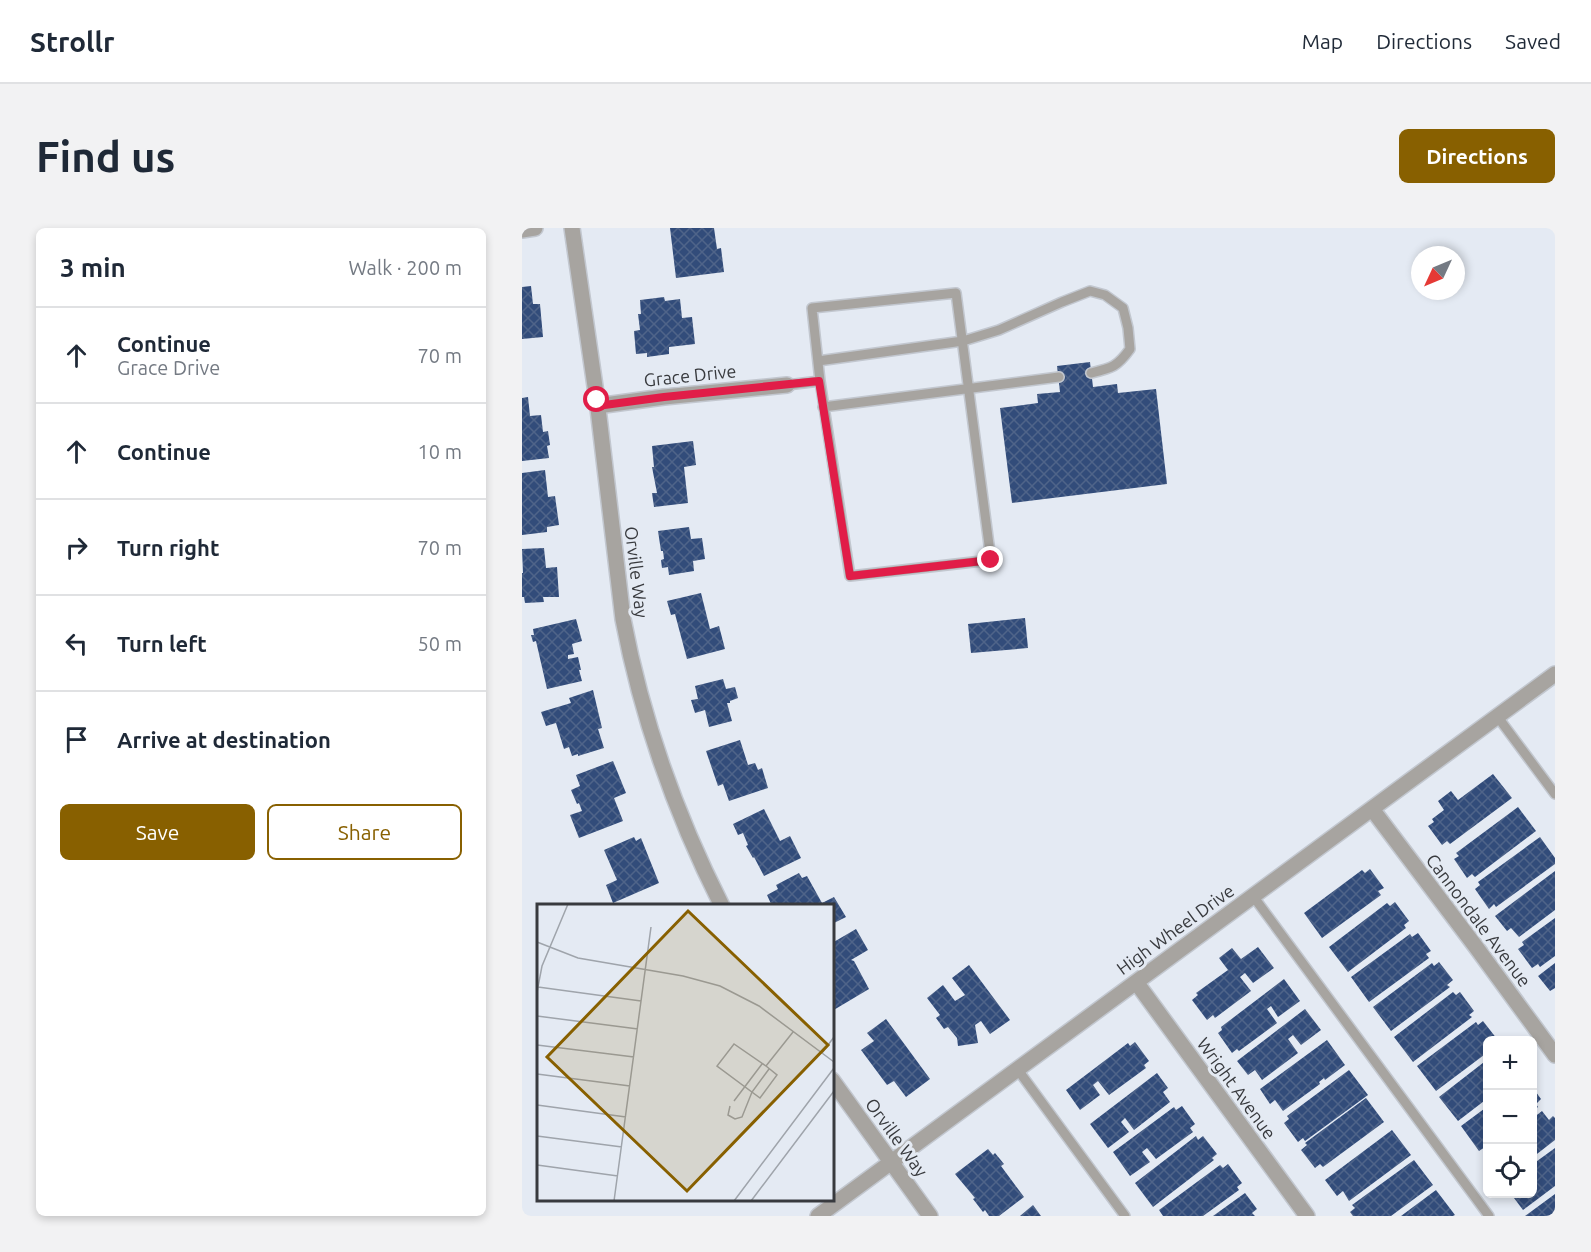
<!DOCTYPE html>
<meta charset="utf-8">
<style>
body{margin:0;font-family:Ubuntu,sans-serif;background:#f2f2f3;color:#1f2937}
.controls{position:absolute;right:18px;bottom:18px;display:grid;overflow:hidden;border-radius:9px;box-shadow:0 3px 9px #0003}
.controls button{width:54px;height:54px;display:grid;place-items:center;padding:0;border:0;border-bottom:2px solid #e0e1e3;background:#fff;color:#1f2937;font:30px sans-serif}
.compass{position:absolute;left:889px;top:18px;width:54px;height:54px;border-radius:50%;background:#fff;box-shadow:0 3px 9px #0003;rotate:226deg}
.stop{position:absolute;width:18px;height:18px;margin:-14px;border:4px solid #e11d48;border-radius:50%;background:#fff}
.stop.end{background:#e11d48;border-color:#fff;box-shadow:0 2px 6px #0008}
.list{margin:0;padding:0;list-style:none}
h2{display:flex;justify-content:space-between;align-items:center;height:78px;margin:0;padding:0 24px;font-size:26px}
h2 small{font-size:20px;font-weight:400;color:#747a83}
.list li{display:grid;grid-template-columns:39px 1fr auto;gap:18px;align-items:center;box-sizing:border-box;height:96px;padding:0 24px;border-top:2px solid #e0e1e3}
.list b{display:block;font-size:22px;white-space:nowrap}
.list p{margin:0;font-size:20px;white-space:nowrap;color:#747a83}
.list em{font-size:20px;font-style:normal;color:#747a83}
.actions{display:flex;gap:12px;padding:18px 24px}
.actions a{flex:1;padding:14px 0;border:2px solid #886000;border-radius:9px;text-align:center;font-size:21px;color:#886000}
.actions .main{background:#886000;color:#fff}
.icon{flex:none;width:33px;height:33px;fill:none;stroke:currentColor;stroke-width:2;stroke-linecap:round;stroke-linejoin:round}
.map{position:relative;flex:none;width:1033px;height:988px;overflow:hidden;border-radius:9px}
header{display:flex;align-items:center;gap:36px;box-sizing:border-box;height:84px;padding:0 30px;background:#fff;border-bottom:2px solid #e0e1e3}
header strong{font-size:28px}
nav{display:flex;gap:33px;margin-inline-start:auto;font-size:21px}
.intro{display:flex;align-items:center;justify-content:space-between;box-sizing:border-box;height:144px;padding:0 36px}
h1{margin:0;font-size:42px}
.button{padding:15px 27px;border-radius:9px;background:#886000;color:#fff;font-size:21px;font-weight:700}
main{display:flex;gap:36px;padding:0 36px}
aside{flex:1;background:#fff;border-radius:9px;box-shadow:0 3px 9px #0003}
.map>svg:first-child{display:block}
</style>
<header>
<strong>Strollr</strong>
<nav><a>Map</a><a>Directions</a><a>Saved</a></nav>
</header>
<div class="intro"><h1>Find us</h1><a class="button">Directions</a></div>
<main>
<aside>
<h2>3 min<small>Walk · 200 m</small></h2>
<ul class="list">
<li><svg class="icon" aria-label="ahead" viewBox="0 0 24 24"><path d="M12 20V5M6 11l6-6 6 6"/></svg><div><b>Continue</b><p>Grace Drive</p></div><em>70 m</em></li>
<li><svg class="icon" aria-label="ahead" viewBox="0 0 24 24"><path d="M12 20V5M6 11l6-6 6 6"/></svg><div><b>Continue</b></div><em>10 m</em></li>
<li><svg class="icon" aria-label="right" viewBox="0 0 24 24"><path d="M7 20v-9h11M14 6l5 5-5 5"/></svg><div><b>Turn right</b></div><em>70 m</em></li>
<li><svg class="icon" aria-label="left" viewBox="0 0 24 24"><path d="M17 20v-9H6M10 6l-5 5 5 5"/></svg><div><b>Turn left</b></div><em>50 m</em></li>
<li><svg class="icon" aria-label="arrive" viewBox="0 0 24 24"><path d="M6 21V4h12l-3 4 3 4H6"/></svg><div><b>Arrive at destination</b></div></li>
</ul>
<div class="actions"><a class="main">Save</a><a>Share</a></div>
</aside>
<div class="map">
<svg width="1033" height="988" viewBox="0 0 1033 988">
<defs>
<pattern id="building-cross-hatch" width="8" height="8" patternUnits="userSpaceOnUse" patternTransform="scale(1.5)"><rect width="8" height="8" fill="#324c7a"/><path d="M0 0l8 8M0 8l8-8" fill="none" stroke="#4f6489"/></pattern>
</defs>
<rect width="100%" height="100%" fill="#e4eaf3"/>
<path fill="url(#building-cross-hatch)" d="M148,0H192L195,21L199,20L202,44L154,50Z
M9,58L11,76H18L21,109L0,111V59Z
M142,69L143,73L158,71L160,90L170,89L173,116L147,119V126L125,129V125L114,126L112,103L118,102L116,86H119L118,72Z
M568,134L571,159L595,156L596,165L634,161L645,256L490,275L478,180L516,175L515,166L538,164L535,138Z
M6,169L8,188L19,187L21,204L26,203L28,217L25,218L27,230L0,233V170Z
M171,213L174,237L162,239L166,275L132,279L130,265H135L130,239H132L130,218Z
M23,242L26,269L33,268L37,297L25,299V304L0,307V245Z
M167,299L169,311L180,310L183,331L171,333L172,343L147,347L146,339L140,340L139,332L142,331L141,323H139L136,303Z
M22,320L24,340L35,339L37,369H21L22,374L3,375L2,369H0V345H1L0,321Z
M179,365L188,401L197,398L203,421L165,431L153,386L149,387L145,373Z
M503,390L506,420L449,425L446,396Z
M54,391L60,413L50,416L52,426L46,427V431L56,429L59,442H57L60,453L25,461L14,413L11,414L9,407H12L11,401Z
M201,451L204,461L213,459L216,470L208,473V475H205L210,493L187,499L183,482L173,485L169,472L176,471L173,458Z
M71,462L80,500L76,501L82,520L56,528V526L50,528L47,519L42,521L34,495L24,498L19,484L49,475L47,470Z
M218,512L226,537L233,535L236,542L240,540L246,560L207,573L201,556L196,558L184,523Z
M91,533L104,565L92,570L101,593L57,610L48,587L60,583L57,575L55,576L49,562L58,558L54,547Z
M971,546L990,570L928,616L925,613L920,617L906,598L912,594L910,591L922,582L916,573L929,563L936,572Z
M996,579L1014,603L953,649L950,646L945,650L932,631L937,628L934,625Z
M242,581L258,613L268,608L279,630L242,648L232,629L231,630L224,618L226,617L221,605L216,607L211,596Z
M112,609L114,613L119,610L137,655L91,675L84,657L95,652L82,622Z
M1018,609L1033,630V636L974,679L972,676L967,681L953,661L958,657L956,654Z
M848,641L862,660L856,663L859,667L800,710L782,685L840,642L843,645Z
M1033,643V682L997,709L989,700L985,703L973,688Z
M277,645L280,650L285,648L300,675L312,669L324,689L310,696V678H250L245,667L256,661L254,657Z
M873,674L887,693L882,697L884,700L826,744L807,719L865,675L868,678Z
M1033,690V728L1018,739L1016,736L1010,740L996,721L1002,717L1000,714Z
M334,701L346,722L329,732L332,733L347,761L310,783V715Z
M896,705L909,723L904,726L907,730L847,774L829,749L888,706L890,709Z
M736,719L752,740L731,755L723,745L718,749L729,763L693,790L691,787L685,792L670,772L676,767L674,765L706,742L697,730L710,720L719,731Z
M917,734L931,752L925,757L928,759L869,803L851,779L910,735L912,738Z
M1033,735V760L1028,763L1016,748Z
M447,737L488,792L468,806L459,793L453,797L456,815L436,818L435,810L426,799L422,801L414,790L418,787L405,770L421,757L433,773L443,767L430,750Z
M762,751L778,773L756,789L749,778L745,781L755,795L717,823L715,821L710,825L696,805L700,802L699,799Z
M931,764L934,767L938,764L952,783L947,787L950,789L891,834L872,809Z
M783,781L799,802L779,817L771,807L766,811L776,825L740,852L733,842L726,847L715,833Z
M364,791L408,851L384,869L372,853L365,857L339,822L352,813L345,805Z
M961,793L975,811L966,812V824L914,863L895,838L954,794L956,797Z
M805,812L823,837L803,852L802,850L797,854L798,856L761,883L753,872L748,876L738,861Z
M613,814L627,833L622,837L624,840L587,867L576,853L571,857L578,867L558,882L544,862L606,815L608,818Z
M966,831V870L936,893L917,869Z
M827,842L846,867L783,913L781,910L776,914L762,895L767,891L765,888Z
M635,845L646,860L641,864L648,874L612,902L603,890L599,894L607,904L586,920L568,896Z
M1011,860L1019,871L1014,876L1016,879L1011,883Z
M844,870L862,894L801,939L798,936L793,940L779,922L785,917L783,915Z
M660,878L673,896L668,900L671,904L634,931L625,920L620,924L628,934L608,948L591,924L652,879L654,882Z
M966,878V917L957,923L939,898Z
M1020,883L1027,892L1031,888L1033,890V912L1011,929V890Z
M870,902L889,927L827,973L821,963L815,968L803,952Z
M674,908L676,912L681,908L695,926L690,930L692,932L631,979L613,955Z
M1033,920V958L1001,982L989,966H1011V936Z
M466,921L471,927L473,925L482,936L479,938L502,969L477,988H467L463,982L461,984L451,971L453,970L433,946Z
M892,932L911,957L869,988H831L828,984L833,980L830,977Z
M706,936L720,955L715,959L717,962L681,988H641L637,982L698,937L701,940Z
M914,962L933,987L931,988H879Z
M723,965L735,981L730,985L733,988H691Z
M1033,966V988H1003Z
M511,977L519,988H498Z"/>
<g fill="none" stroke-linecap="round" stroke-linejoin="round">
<defs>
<path id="lane" d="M296,133L441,113L477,102L540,74L568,63L583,67L601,80L606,100L608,121C595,139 590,140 569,145
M265,157L298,153L328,348L469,332L434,65L290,80L298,153
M301,179L537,149
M975,488L1033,566
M731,668L967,988
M496,842L603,988"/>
<path id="street" d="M50,0L75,172L101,391C120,491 154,587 200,678
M0,2L13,0
M75,178L142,169L265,157
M850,581L954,719L1033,827
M614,754L785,988
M310,852L408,988
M296,988L1033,446"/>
</defs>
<use href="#lane" stroke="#c2c7cf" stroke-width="12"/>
<use href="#street" stroke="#c2c7cf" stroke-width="18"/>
<use href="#lane" stroke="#a7a4a0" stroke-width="9"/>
<use href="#street" stroke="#a7a4a0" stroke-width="15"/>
</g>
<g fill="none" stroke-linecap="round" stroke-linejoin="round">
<path stroke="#e11d48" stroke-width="8" d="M75,172V178L142,169L297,153L328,348L469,332"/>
</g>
<g text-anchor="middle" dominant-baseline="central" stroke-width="6" stroke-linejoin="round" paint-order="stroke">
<g font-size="18" fill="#383a3e" stroke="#e4eaf3">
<text transform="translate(168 147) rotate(-6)">Grace Drive</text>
<text transform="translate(115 344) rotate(83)">Orville Way</text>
<text transform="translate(957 692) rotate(53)">Cannondale Avenue</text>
<text transform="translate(653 701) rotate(-36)">High Wheel Drive</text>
<text transform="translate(715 860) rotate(54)">Wright Avenue</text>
<text transform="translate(375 909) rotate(54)">Orville Way</text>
</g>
</g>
<g transform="translate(15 676)">
<rect width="297" height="297" fill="#e4eaf3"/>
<path fill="none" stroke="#9fa4ab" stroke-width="1.5" d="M0,38L41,54L146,72L183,82L222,102L297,158M1,83L104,97M0,88L5,62L31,0M0,112L101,125M0,141L97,153M285,149L297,133M229,162L240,171L223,194L180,162L197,140L229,162L256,128M0,170L93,182M197,197L225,160M0,201L89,213M193,202L191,211L198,215L205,213L215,188L232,165M0,232L85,243M0,261L81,272M77,297L114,23M197,297L297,164M214,297L297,187"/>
<path fill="#886000" fill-opacity="0.15" stroke="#886000" stroke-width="3" d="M151,7L291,141L150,287L10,153Z"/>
<rect width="297" height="297" fill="none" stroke="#383a3e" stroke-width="3"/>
</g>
</svg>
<div class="controls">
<button>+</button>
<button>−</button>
<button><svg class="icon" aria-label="locate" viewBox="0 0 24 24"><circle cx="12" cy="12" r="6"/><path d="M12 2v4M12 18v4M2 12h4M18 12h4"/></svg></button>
</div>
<svg class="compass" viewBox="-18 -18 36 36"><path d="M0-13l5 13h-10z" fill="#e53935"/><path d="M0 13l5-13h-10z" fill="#747a83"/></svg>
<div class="stop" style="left:75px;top:172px"></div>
<div class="stop end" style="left:469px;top:332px"></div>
</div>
</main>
